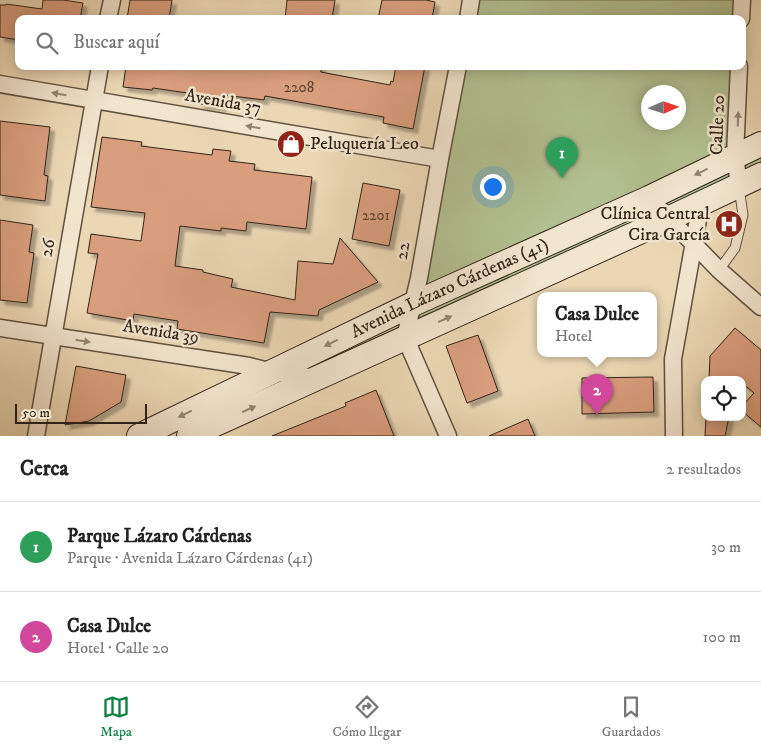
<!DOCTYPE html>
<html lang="es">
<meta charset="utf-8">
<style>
body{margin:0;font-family:"IM FELL DW Pica",serif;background:#f2f2f2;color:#222}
.controls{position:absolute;right:15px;bottom:15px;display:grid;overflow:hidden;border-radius:10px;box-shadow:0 2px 12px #0003}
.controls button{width:45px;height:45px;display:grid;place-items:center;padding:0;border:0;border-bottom:1px solid #e0e0e0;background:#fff;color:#222;font:25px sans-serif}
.compass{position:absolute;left:641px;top:85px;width:45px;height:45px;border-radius:50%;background:#fff;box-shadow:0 2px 12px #0003;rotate:87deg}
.scale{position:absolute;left:15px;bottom:12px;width:132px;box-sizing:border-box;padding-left:5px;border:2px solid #312417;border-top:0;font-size:14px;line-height:18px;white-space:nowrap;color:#312417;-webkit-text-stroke:4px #f2e5ce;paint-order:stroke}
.you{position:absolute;left:492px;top:186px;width:18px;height:18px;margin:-12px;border:4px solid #fff;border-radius:50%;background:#1a73e8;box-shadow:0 0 0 8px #1a73e833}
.badge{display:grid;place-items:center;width:32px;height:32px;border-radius:50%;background:#0b8043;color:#fff;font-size:16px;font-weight:700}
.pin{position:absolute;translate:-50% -41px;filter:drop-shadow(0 1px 2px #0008)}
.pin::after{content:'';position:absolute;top:26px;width:18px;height:15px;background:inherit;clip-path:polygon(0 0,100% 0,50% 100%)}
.popup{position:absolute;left:537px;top:292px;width:120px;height:65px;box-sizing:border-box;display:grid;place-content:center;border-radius:10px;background:#fff;filter:drop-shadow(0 1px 4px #0005);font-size:16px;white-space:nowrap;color:#767676}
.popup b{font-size:19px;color:#222}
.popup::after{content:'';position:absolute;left:50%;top:100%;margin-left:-10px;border:10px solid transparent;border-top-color:#fff}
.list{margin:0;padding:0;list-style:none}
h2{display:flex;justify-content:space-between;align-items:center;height:65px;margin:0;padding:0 20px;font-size:21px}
h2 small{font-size:16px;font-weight:400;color:#767676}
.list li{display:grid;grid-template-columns:32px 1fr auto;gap:15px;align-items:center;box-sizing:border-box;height:90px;padding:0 20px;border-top:1px solid #e0e0e0}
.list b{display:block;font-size:19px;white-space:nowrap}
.list p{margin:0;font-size:16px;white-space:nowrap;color:#767676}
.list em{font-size:16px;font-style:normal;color:#767676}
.icon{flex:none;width:28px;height:28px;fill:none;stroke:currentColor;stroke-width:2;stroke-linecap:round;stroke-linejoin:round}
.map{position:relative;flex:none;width:761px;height:436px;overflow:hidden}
.search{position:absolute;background:#fff;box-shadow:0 2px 12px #0003;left:15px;right:15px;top:15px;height:55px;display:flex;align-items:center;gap:12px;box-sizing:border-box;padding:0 18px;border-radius:10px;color:#767676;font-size:19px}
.sheet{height:245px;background:#fff}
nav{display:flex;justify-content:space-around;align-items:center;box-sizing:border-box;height:70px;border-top:1px solid #e0e0e0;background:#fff;font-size:14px;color:#767676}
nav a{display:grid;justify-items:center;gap:2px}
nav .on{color:#0b8043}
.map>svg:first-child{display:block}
</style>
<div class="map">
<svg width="761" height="436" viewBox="0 0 761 436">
<defs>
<filter id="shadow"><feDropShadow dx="4.5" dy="4.5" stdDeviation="1" flood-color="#0004"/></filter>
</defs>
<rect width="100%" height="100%" fill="#ebd7b4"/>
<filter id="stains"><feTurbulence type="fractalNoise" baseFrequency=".004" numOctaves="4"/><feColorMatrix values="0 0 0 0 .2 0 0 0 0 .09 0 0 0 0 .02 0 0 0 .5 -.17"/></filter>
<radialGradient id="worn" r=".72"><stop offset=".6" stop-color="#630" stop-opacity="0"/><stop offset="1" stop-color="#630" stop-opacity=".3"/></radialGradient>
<path fill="#b2bf90" stroke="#727254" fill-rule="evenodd" d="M471,0H742L741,19H468Z
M458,66H739L736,156L761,144V175L407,344ZM648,92H678V122H648Z"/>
<path fill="#d99e7e" stroke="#312417" filter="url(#shadow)" d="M43,0H63L83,3L80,19H19V40L0,37V5H6V4L42,9Z
M130,0H172L169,19H127Z
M287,0H335L332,19H285Z
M382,0H426L435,2L432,19H378Z
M126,66H259L279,69V66H321V72L390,85L391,81L393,82L396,66H425L413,129L383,123L384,117L265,96L264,100L224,95L222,107L200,104L201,95L153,88L152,90L123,87Z
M0,121L50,127L44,175L48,176L45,201L0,195Z
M102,137L142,142L141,146L212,155L213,149L231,151L229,161L255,164L254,170L312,177L306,229L247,222L246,231L221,228V231L180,226L175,266L203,270V272L233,279L231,287L295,300L298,261L333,264L340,238L378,282L319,310L318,316L270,312L264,343L177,329L178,321L134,314L133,321L87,313L98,254L88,253L91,234L141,241L145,213L91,207Z
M363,183L400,190L389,246L352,239Z
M0,220L33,225L29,252L34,253L27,303L0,300Z
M735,328L761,350V427L742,411V406L754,393L742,383V380H709L710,356Z
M478,335L498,391L467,403L446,346Z
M76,366L126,375L121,402L89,421L65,425Z
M653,377L654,412L582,414V378Z
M376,390L394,436H272L346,406L345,403Z
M706,417H729L725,436H705Z
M528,419L535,436H489Z"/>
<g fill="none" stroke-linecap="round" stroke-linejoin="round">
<defs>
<path id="service" d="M719,270L735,248L743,215L739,187"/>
<path id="minor" d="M108,19L112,0
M468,19L471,0
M741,19L742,0
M0,84L440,159
M739,185L735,156L739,66
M649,198L719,270L761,307
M0,328L249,366L273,372L316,378
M36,436L100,66
M448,436L405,337L419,278L440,159L458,66
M674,436L673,359L701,203"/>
<g id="secondary">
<path id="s1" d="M139,436L413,304L649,198L761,144"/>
<path d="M189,436L668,219L761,175"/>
</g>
</defs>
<use href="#service" stroke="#60513e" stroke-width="11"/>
<use href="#minor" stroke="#60513e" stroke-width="19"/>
<use href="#secondary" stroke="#312417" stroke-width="26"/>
<use href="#service" stroke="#f2e5ce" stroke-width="9"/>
<use href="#minor" stroke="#f2e5ce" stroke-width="16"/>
<use href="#secondary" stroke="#f2e5ce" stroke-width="24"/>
</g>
<defs><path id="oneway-solid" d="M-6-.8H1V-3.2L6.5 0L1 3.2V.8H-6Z" transform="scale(1.25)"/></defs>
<g fill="#928472">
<use href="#oneway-solid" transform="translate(59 94) rotate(-170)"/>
<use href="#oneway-solid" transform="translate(738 119) rotate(-88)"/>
<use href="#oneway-solid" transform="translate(253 127) rotate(-170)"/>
<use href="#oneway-solid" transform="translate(701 172) rotate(154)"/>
<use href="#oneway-solid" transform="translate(445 319) rotate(-24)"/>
<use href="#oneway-solid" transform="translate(83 341) rotate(9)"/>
<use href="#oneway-solid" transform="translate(331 343) rotate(154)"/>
<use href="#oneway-solid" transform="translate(249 409) rotate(-24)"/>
<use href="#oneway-solid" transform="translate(185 414) rotate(154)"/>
</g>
<defs>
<symbol id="shop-disc" viewBox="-11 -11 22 22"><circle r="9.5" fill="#8f2418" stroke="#f2e5ce"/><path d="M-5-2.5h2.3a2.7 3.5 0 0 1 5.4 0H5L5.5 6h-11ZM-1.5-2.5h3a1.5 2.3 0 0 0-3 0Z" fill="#fff"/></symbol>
<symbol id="hospital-disc" viewBox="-11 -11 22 22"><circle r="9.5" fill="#8f2418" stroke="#f2e5ce"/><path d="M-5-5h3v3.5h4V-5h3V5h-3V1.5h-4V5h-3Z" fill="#fff"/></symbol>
</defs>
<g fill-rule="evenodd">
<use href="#shop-disc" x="275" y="128" width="32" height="32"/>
<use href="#hospital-disc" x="713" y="208" width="32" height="32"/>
</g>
<g text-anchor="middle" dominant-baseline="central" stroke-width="5" stroke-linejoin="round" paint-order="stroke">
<g font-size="15" fill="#5b4231">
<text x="299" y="87">2208</text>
<text x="376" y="215">2201</text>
</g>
<g font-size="18" fill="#312417" stroke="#f2e5ce">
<text transform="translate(223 102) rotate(10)">Avenida 37</text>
<text transform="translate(718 125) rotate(-88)">Calle 20</text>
<text transform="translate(48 248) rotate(-80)">26</text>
<text transform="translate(403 251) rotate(-80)">22</text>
<text stroke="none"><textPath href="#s1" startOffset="344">Avenida Lázaro Cárdenas (41)</textPath></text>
<text transform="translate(161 332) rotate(9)">Avenida 39</text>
</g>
<g font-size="18" fill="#312417" stroke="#f2e5ce" text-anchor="start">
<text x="310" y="144">Peluquería Leo</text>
<text x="710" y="214" text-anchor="end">Clínica Central<tspan x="710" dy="21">Cira García</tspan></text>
</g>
</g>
<rect width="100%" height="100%" filter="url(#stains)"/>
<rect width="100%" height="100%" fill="url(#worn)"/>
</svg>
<div class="controls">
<button><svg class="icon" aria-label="locate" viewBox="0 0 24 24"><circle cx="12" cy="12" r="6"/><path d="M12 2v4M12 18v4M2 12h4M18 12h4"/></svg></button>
</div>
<svg class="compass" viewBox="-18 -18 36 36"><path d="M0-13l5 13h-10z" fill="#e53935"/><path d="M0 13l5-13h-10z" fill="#767676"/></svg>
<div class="scale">50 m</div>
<div class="you"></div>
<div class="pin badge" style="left:562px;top:178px;background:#2e9e5b">1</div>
<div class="pin badge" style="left:597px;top:415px;background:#d1479c">2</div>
<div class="popup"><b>Casa Dulce</b>Hotel</div>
<div class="search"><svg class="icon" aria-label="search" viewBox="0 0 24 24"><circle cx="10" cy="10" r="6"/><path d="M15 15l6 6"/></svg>Buscar aquí</div>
</div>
<section class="sheet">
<h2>Cerca<small>2 resultados</small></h2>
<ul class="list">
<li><span class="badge" style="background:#2e9e5b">1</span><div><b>Parque Lázaro Cárdenas</b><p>Parque · Avenida Lázaro Cárdenas (41)</p></div><em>30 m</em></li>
<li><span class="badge" style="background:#d1479c">2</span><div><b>Casa Dulce</b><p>Hotel · Calle 20</p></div><em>100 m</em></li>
</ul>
</section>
<nav>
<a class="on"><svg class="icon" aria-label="map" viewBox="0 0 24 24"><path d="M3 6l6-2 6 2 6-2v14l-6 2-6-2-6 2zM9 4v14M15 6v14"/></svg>Mapa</a>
<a><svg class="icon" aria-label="directions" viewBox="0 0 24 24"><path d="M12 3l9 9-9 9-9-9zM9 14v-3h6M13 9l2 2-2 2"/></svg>Cómo llegar</a>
<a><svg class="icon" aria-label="saved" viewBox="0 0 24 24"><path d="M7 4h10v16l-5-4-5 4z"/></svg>Guardados</a>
</nav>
